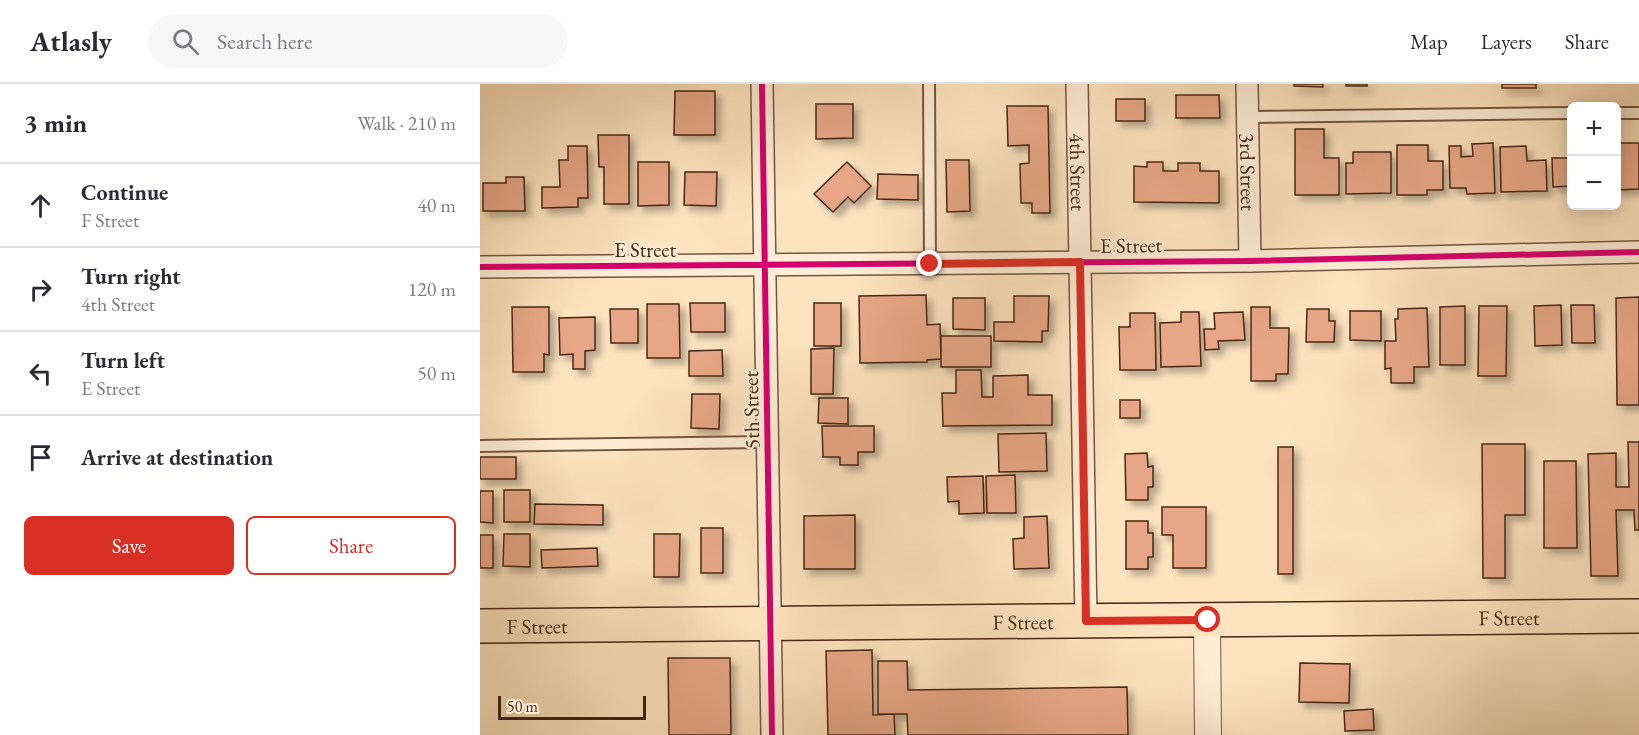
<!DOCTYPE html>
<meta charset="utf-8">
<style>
body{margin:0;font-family:"EB Garamond",serif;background:#f7f7f7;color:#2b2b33}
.controls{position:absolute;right:18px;top:18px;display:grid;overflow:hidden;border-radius:9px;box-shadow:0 3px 15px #0003}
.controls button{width:54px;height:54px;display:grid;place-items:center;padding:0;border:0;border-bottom:2px solid #e1e1e2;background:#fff;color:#2b2b33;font:30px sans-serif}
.scale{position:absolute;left:18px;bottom:15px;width:148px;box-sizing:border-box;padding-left:6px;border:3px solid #482714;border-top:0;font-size:16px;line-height:21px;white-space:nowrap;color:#482714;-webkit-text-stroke:4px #feedd5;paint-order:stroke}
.stop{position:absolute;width:18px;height:18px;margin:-14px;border:4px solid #d93025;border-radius:50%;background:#fff}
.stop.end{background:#d93025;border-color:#fff;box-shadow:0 2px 6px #0008}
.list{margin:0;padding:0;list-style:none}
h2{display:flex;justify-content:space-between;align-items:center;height:78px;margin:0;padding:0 24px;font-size:26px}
h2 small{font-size:20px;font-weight:400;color:#7c7c81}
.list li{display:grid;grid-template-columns:39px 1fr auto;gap:18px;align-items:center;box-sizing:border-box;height:84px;padding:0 24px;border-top:2px solid #e1e1e2}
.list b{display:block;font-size:22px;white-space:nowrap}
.list p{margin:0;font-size:20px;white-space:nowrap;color:#7c7c81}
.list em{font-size:20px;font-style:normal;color:#7c7c81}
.actions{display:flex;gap:12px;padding:18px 24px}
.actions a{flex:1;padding:14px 0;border:2px solid #d93025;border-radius:9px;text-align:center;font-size:21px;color:#d93025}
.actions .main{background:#d93025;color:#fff}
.icon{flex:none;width:33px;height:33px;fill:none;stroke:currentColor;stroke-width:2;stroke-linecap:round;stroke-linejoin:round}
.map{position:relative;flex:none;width:1159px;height:651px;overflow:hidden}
header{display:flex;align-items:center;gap:36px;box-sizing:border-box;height:84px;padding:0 30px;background:#fff;border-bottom:2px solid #e1e1e2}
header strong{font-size:28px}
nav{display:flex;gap:33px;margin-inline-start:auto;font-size:21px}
.search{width:420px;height:54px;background:#f7f7f7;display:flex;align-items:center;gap:15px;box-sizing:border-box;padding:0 21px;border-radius:33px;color:#7c7c81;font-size:22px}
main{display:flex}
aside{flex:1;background:#fff}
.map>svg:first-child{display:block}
</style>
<header>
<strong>Atlasly</strong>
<div class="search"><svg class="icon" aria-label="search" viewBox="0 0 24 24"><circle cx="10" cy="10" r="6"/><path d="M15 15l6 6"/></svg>Search here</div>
<nav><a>Map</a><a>Layers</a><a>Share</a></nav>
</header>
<main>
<aside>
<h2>3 min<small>Walk · 210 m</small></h2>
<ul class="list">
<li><svg class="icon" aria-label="ahead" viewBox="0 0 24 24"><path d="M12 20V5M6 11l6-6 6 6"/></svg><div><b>Continue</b><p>F Street</p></div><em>40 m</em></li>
<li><svg class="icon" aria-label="right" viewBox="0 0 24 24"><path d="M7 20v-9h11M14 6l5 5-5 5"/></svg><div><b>Turn right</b><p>4th Street</p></div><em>120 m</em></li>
<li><svg class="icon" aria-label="left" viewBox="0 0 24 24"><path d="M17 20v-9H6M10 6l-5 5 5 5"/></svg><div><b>Turn left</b><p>E Street</p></div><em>50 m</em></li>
<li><svg class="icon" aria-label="arrive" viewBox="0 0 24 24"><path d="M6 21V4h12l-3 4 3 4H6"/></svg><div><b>Arrive at destination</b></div></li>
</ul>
<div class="actions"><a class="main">Save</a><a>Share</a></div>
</aside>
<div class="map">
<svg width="1159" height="651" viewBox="0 0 1159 651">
<defs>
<filter id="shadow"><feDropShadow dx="5.5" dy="5.5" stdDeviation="3" flood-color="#0004"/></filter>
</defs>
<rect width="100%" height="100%" fill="#fde3bf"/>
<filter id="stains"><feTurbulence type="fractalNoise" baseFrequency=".00333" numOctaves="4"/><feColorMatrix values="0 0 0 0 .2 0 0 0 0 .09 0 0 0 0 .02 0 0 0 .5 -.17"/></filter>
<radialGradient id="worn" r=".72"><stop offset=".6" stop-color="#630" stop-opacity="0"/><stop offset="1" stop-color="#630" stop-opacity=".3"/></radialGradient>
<path fill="#e7a786" stroke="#482714" stroke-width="1.5" filter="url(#shadow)" d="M814,0H843V3L814,2Z
M866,0H887V2H866Z
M1022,0H1056V4H1022Z
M195,7H235V51H194Z
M696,11H739L740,34H696Z
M636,15H665V37H636Z
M336,20H373V54L336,55Z
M527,22H568L570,129H552V119H541L540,80L549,79V61L528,62Z
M815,45H844V74H859V111H815Z
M118,51H149V120H124V83H119Z
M1013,59L1015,109L987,110L986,104H970L969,62H981V73L993,72L992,60Z
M1136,59H1159V105L1136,106Z
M917,61H948V77H963V106H947V111H917Z
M88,62H107L108,114H98V123L62,124V103H80L79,76H88Z
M1046,62L1047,77L1066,76L1067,107L1021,108L1020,63Z
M873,68H911V109L866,110V79H873Z
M1072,74H1092V109H1090V102L1073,103Z
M466,76H489L490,127L467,128Z
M158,78H189V121L158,122Z
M367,78L391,102L374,119L368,113L353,128L334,110Z
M667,78H683V87H698V79H720V87H739V119L654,118V82L667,83Z
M205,88H237L236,122L204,121Z
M398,90L438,91V116L397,115Z
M26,93H44L45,127H3V99H26Z
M446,211L447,241L460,240L461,275L447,276V278L380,279L379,212Z
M534,212H569L568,247H562V258L514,257V238H534Z
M1159,213V321H1137L1136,214Z
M473,214H505V246L473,245Z
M210,219H245V248H211Z
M334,219H361V262H334Z
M167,220H199L200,274H167Z
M1081,221L1082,261L1055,262L1054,222Z
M1091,221H1114L1115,259H1092Z
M985,222V281H960V223Z
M999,222H1027L1026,292H998Z
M32,223H69V271L64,270V288H33Z
M771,223H790V244H809L808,290H796V297H771Z
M947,224L949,283H934V299H911V284L905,285V257H916L915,235H918V225Z
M130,225H158V259H131Z
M827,225H849V237H855L854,258H826Z
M870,227H901V257L870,256Z
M701,228H719L721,282L681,283L680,239L701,238Z
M763,228L765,256L738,257L739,265L725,266L724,245H735L734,229Z
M650,229H675L676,286H640L639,243H650Z
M115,233V266L105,267V285H93V270L80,271L79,234Z
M461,252H511V283H461Z
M354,264L353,310H331V265Z
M242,266L243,292H209V267Z
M476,286H501L502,313H513V292L548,291V311H572V341L463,342L462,309H476Z
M212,310H240L239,345L211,344Z
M339,314H368V340L338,339Z
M640,316H660V334H640Z
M342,342H394V368H378V381H360V373H343Z
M566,349L567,387L519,388L518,350Z
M1148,358H1159V446H1155L1154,426H1136L1138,492H1111L1108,370L1136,369V403H1149Z
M1002,360H1045V431H1025V494H1003Z
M798,363H813V490H798Z
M667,369L668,383L673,382V403H668V416H646L645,370Z
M0,373H36V395H0Z
M1064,377H1096L1097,464H1064Z
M535,391L536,429H507L506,392Z
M503,392L504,429L479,430V417L468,418L467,393Z
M24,406H50V438H24Z
M0,407H13V439L0,438Z
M55,420L123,421V441L54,440Z
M682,423H726V484H693V451H682Z
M375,431V485H324V432Z
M567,432L569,484L534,485L533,455L544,454V433Z
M646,437H668V449H673V473H668V485H646Z
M221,444H243V489H221Z
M24,450H50V483L23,482Z
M174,450H200L199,493H174Z
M0,451H13V484H0Z
M117,464L118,482L62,484L61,466Z
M392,566L393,631L414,630L415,651H348L346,567Z
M188,574H250L251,651H189Z
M398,577H427L428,606L647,603L648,651H428L427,630H398Z
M820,579L870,580L869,619L819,618Z
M893,625L894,646L865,647L864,627Z"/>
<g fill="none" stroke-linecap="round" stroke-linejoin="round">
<defs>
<path id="service" d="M449,0L450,180
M1136,29H1159
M768,33L1092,29
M0,362L288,358"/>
<g id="minor">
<path d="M282,0L292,651"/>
<path id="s1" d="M597,0L606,537"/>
<path id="s2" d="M767,0L770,177"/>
<path d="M0,183L770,177L1159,168"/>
</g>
<path id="tertiary" d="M727,536L728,651"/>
<g id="primary">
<path id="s3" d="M0,542L1159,532"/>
</g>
</defs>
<use href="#service" stroke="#75563f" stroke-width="14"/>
<use href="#minor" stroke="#75563f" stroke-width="24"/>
<use href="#tertiary" stroke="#75563f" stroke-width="28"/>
<use href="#primary" stroke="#482714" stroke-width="36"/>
<use href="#service" stroke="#feedd5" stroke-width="10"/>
<use href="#minor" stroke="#feedd5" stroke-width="21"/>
<use href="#tertiary" stroke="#feedd5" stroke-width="26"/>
<use href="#primary" stroke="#fde3bf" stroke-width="33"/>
<defs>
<path id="cycleway" d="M282,0L292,651
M0,183L770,177L1159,168"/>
</defs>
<use href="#cycleway" stroke="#feedd5" stroke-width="10"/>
<use href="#cycleway" stroke="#d6006c" stroke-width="6"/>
</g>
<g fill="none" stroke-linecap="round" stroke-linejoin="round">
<path stroke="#d93025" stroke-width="8" d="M450,180L600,178L606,537L728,536"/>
</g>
<g text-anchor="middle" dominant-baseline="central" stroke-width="4.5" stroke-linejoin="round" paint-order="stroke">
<g font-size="21" fill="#482714" stroke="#feedd5">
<text stroke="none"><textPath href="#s2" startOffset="88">3rd Street</textPath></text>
<text stroke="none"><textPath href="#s1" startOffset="88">4th Street</textPath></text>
<text transform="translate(651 161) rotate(-1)">E Street</text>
<text x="165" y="165">E Street</text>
<text transform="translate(271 326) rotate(-91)">5th Street</text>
<text stroke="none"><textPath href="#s3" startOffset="1029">F Street</textPath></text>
<text stroke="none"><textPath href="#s3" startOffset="543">F Street</textPath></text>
<text stroke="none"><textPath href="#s3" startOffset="57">F Street</textPath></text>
</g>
</g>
<rect width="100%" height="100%" filter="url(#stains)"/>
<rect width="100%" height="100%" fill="url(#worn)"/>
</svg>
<div class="controls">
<button>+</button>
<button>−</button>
</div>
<div class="scale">50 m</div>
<div class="stop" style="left:728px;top:536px"></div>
<div class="stop end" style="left:450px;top:180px"></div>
</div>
</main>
